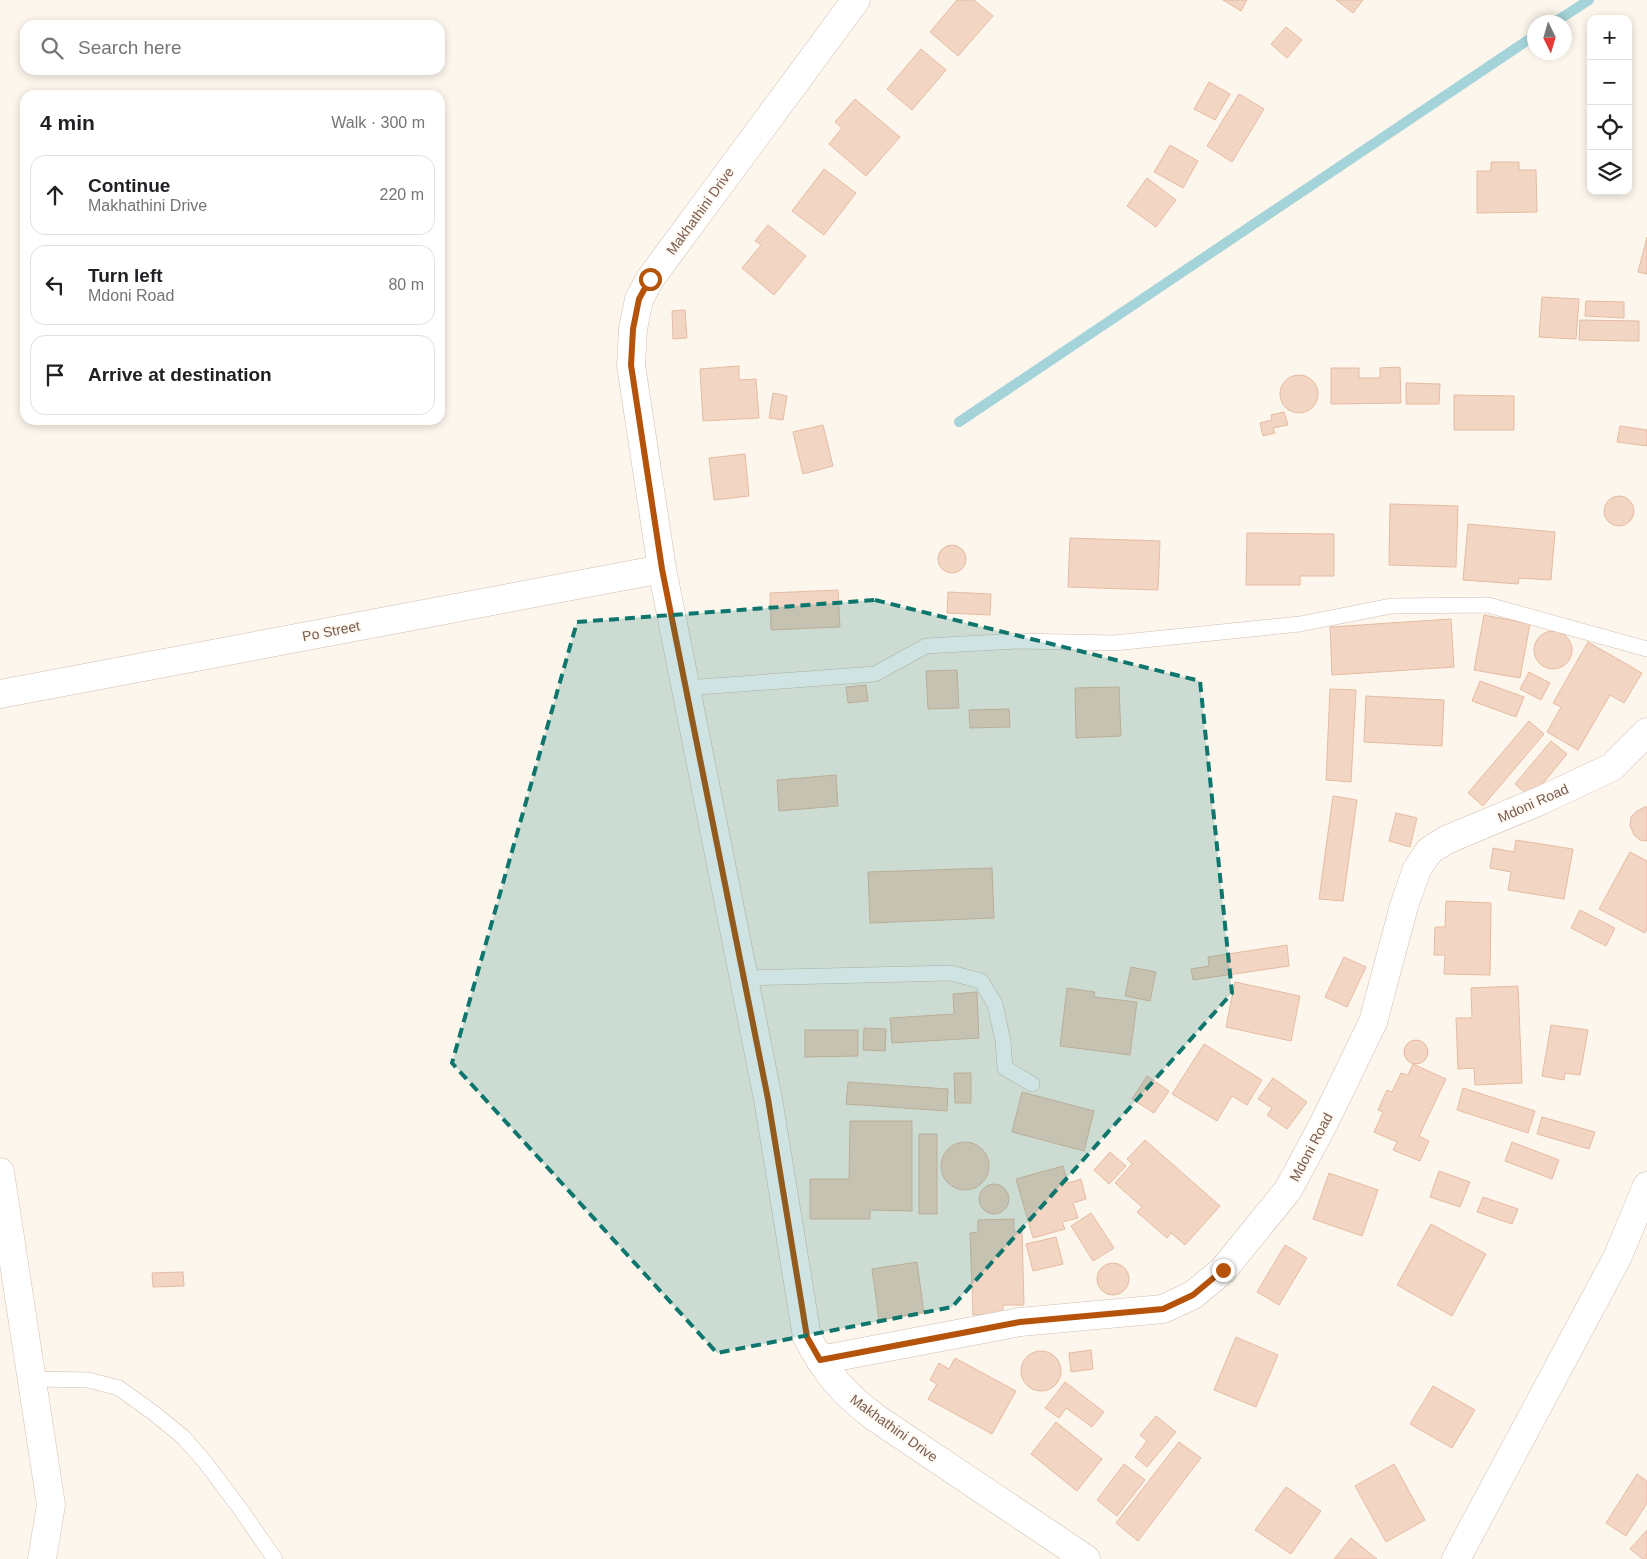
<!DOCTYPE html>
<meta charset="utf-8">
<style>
body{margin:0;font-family:Helvetica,sans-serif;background:#f2f2f2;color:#202124}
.controls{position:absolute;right:15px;top:15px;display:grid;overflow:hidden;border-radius:10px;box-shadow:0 2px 8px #0003}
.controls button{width:45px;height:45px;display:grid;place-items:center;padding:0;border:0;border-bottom:1px solid #e0e0e0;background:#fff;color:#202124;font:25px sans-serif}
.compass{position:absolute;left:1527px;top:15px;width:45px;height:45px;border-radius:50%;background:#fff;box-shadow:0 2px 8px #0003;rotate:175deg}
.stop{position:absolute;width:15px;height:15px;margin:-11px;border:4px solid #b45309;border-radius:50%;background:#fff}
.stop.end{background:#b45309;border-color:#fff;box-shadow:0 1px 5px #0008}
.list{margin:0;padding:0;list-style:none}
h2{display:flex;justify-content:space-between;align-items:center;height:65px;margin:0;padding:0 20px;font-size:21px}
h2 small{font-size:16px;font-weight:400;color:#757577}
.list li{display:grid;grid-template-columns:32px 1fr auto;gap:15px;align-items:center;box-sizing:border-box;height:80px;margin:0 10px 10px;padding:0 10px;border:1px solid #e0e0e0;border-radius:15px}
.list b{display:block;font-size:19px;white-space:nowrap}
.list p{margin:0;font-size:16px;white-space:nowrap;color:#757577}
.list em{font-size:16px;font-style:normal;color:#757577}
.icon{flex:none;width:28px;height:28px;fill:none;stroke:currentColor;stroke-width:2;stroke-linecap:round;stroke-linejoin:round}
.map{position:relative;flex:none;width:1647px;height:1559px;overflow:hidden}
.search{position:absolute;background:#fff;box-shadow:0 2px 8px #0003;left:20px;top:20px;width:425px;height:55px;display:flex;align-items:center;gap:12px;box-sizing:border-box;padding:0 18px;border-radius:15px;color:#757577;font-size:19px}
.panel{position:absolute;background:#fff;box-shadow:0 2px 8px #0003;left:20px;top:90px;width:425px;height:335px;border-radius:15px}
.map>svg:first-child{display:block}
</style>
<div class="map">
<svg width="1647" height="1559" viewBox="0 0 1647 1559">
<rect width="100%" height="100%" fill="#fdf6ec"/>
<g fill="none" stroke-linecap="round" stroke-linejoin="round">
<path stroke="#a5d3da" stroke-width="10" d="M1555,22L1589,0
M959,422L1534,36"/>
</g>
<path fill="#f3d5c3" stroke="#e6bba3" d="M957,0H974L993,16L958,56L930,32Z
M1223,0H1247L1241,11Z
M1336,0H1363L1353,13Z
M1286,27L1302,40L1287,58L1271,44Z
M921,49L946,70L912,110L887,89Z
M1209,82L1230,94L1215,120L1194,109Z
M1239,94L1264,109L1232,162L1207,146Z
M855,99L900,137L866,176L829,144L842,128L835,122Z
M1170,145L1198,161L1183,188L1154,172Z
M1491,162H1519V170H1536L1537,212L1477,213V171H1491Z
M824,169L856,193L824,235L792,211Z
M1147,178L1176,200L1156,227L1127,206Z
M768,225L806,256L774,295L742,268L761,245L755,241Z
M1647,237V274L1638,272Z
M1542,297L1579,299L1576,339L1539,337Z
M1586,301L1624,302V318L1585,316Z
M685,310L687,338L673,339L672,311Z
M1580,320L1639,321V341L1579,340Z
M739,366V380L756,379L759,418L703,421L700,369Z
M1400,367L1401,403L1331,404V368H1359V378H1380V368Z
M1280 394a19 19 0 1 1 38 0a19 19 0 1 1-38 0Z
M1406,383L1440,384L1439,404H1406Z
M773,393L787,396L783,420L769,418Z
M1454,395L1514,396V430H1454Z
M1284,412L1288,425L1273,428L1275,433L1263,436L1260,423L1272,420L1271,415Z
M823,425L833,466L803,474L793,432Z
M1620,426L1647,430V446L1617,442Z
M745,454L749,496L714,500L709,458Z
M1604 511a15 15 0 1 1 30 0a15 15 0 1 1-30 0Z
M1390,504L1458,506L1456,567L1389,565Z
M1468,524L1555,532L1551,580L1519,578L1518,584L1463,580Z
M1247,533L1334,534V576H1300V585H1246Z
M1070,538L1160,541L1158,590L1068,587Z
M938 559a14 14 0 1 1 28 0a14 14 0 1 1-28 0Z
M838,590L840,627L771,630L770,593Z
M948,592L991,594L990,615L947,613Z
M1484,615L1530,624L1520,678L1474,670Z
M1451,619L1454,667L1332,675L1330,627Z
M1534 650a19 19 0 1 1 38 0a19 19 0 1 1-38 0Z
M1588,642L1642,673L1624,703L1610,695L1578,750L1547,732L1561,707L1553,703Z
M957,670L959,708L928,709L926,671Z
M1529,672L1550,683L1541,700L1520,689Z
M1480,681L1524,697L1516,717L1472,701Z
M866,685L868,701L848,703L846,687Z
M1119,687L1121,736L1076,738L1075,688Z
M1330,689L1356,690L1351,782L1326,780Z
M1366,696L1444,700L1442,746L1364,742Z
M1009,709L1010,727L970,728L969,710Z
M1529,721L1544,734L1483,806L1468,793Z
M1551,741L1567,754L1531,798L1515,784Z
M836,775L838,806L779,811L777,780Z
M1333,796L1357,800L1343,901L1319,899Z
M1645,807H1647V841L1640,840L1634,835L1630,826L1631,817L1637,811Z
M1396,813L1417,818L1410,847L1389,841Z
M1516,840L1573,849L1564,899L1508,890L1511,872L1490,868L1493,848L1514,852Z
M1630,852L1647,861V929L1645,933L1599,909Z
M992,868L994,918L870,923L868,872Z
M1446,901L1491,903L1490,975L1444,974L1445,955H1434L1435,927H1445Z
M1580,910L1615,928L1606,946L1571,928Z
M1287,945L1289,966L1193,980L1191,969L1209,966L1208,957Z
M1344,957L1366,967L1347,1007L1325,997Z
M1131,967L1156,972L1150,1001L1125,996Z
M1235,982L1300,996L1291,1041L1226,1027Z
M1518,986L1522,1083L1475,1085L1474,1068L1458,1069L1456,1018H1472L1471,988Z
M1067,988L1095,992L1094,997L1137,1002L1130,1055L1060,1046Z
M977,992L979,1038L892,1043L890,1018L954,1014L953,994Z
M1551,1025L1588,1030L1580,1075L1565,1073L1564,1080L1542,1076Z
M864,1028L886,1029L885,1051L863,1050Z
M805,1030H858V1056L805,1057Z
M1404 1052a12 12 0 1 1 24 0a12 12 0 1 1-24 0Z
M1204,1044L1262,1080L1247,1105L1232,1096L1217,1121L1172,1094Z
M1413,1064L1446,1079L1419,1136L1429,1141L1420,1161L1393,1150L1397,1142L1374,1132L1383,1112L1378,1110L1387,1090L1392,1092L1401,1073L1408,1075Z
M954,1073H971V1103H955Z
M1147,1076L1169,1091L1154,1113L1132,1099Z
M1273,1078L1307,1102L1287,1129L1267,1115L1272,1108L1258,1099Z
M848,1082L948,1089L947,1111L846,1104Z
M1463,1088L1535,1111L1528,1133L1457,1110Z
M1022,1092L1094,1111L1084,1151L1012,1132Z
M1542,1117L1595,1132L1589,1149L1537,1134Z
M850,1121H912V1211L870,1210V1219H810V1179H849Z
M919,1134H937V1214H919Z
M1145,1140L1220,1206L1185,1245L1171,1233L1167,1238L1137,1212L1142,1207L1115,1183L1132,1164L1127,1159Z
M941 1166a24 24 0 1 1 48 0a24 24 0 1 1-48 0Z
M1512,1142L1559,1160L1552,1179L1505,1161Z
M1110,1152L1126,1166L1109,1184L1094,1170Z
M1063,1166L1068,1183L1081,1179L1086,1199L1073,1203L1078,1218L1062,1222L1065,1229L1033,1238L1016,1179Z
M1439,1171L1470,1182L1460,1207L1430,1197Z
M1329,1173L1378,1190L1362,1236L1313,1219Z
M979 1199a15 15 0 1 1 30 0a15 15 0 1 1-30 0Z
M1483,1197L1518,1209L1512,1224L1477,1212Z
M1091,1213L1114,1248L1093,1261L1071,1226Z
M1014,1219V1232L1022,1231L1024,1305H1003V1314L973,1315L970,1233L978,1232V1220Z
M1431,1224L1486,1254L1452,1316L1397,1285Z
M1056,1237L1063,1264L1033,1271L1026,1244Z
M1285,1245L1307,1258L1279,1305L1257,1292Z
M917,1262L924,1313L879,1320L872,1269Z
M1097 1279a16 16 0 1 1 32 0a16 16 0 1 1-32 0Z
M183,1272L184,1286L153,1287L152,1273Z
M1236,1337L1278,1355L1256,1407L1214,1390Z
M1091,1350L1093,1369L1071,1372L1069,1353Z
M1021 1371a20 20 0 1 1 40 0a20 20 0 1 1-40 0Z
M955,1358L1016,1391L992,1434L928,1399L937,1384L930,1380L939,1363L949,1369Z
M1065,1382L1104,1412L1092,1427L1066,1408L1059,1418L1045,1408Z
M1433,1386L1475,1410L1452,1448L1410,1424Z
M1156,1416L1176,1432L1147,1467L1135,1457L1147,1441L1140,1435Z
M1056,1422L1102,1459L1077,1491L1031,1454Z
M1179,1442L1201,1458L1138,1541L1116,1523Z
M1124,1464L1145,1480L1117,1516L1097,1500Z
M1394,1464L1425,1520L1386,1542L1355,1486Z
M1637,1474L1647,1481V1503L1626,1536L1606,1523Z
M1286,1487L1321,1511L1291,1554L1255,1530Z
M1647,1530V1559H1643L1630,1549Z
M1351,1538L1377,1559H1334Z"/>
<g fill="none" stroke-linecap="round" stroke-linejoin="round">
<defs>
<path id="lane" d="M686,688L875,674L926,646L1020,641L1114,643L1300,624L1391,606L1488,605L1647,649
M745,978L951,973L981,981L995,1004L1003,1041L1005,1068L1032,1084
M33,1379L88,1380L119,1388L155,1414L183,1437L205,1462L241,1510L275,1559"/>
<path id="street" d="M856,0L650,279L639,299L633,329L631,365L662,569L768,1099L807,1337C827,1374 842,1393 876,1418L1086,1559
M0,694L662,569
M820,1360L1020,1322L1163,1309L1193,1295L1223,1270L1288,1190L1325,1121L1373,1022L1404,906L1417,869L1429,851L1446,840L1542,800L1612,767L1647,732
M1456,1559L1617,1258L1647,1186"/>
<path id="secondary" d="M0,1172L51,1505L42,1559"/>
</defs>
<use href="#lane" stroke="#d1beb0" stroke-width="16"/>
<use href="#street" stroke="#d1beb0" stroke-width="29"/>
<use href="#secondary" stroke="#d6c0b0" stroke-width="29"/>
<use href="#lane" stroke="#fff" stroke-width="15"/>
<use href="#street" stroke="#fff" stroke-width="28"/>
<use href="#secondary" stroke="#fff" stroke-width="28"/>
</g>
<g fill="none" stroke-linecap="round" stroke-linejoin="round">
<path stroke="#b45309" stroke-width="6" d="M650,279L639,299L633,329L631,365L662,569L768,1099L807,1337L820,1360L1020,1322L1163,1309L1193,1295L1223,1270"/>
</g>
<path fill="#0f766e" fill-opacity="0.2" stroke="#0f766e" stroke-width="4" stroke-dasharray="10 6" stroke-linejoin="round" d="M875,600L1200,681L1232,993L952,1307L717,1353L452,1063L577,622Z"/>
<g text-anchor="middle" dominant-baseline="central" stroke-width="4" stroke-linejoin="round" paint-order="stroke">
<g font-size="14" fill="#7a5c4d" stroke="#fffaf3">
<text transform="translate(700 211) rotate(-54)">Makhathini Drive</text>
<text transform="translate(331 631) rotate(-11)">Po Street</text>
<text transform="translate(1533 803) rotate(-24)">Mdoni Road</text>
<text transform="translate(1311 1147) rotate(-62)">Mdoni Road</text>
<text transform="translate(894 1428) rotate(36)">Makhathini Drive</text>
</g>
</g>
</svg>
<div class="controls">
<button>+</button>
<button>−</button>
<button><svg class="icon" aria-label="locate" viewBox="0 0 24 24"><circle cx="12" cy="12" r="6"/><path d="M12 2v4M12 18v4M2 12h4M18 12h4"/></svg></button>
<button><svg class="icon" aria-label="layers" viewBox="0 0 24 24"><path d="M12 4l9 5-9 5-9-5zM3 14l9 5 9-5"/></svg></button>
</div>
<svg class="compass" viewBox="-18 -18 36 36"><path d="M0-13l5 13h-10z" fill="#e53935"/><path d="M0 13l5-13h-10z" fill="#757577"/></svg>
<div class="stop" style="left:650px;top:279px"></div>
<div class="stop end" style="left:1223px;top:1270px"></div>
<div class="search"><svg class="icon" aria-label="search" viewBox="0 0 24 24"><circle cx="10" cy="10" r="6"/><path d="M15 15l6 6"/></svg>Search here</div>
<section class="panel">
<h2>4 min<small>Walk · 300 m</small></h2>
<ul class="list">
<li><svg class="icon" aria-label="ahead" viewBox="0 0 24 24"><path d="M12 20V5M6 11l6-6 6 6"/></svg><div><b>Continue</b><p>Makhathini Drive</p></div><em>220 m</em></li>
<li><svg class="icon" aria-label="left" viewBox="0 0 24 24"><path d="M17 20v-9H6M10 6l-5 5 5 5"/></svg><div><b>Turn left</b><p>Mdoni Road</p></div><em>80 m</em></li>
<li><svg class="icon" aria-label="arrive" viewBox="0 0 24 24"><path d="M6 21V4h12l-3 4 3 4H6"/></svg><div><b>Arrive at destination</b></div></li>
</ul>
</section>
</div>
